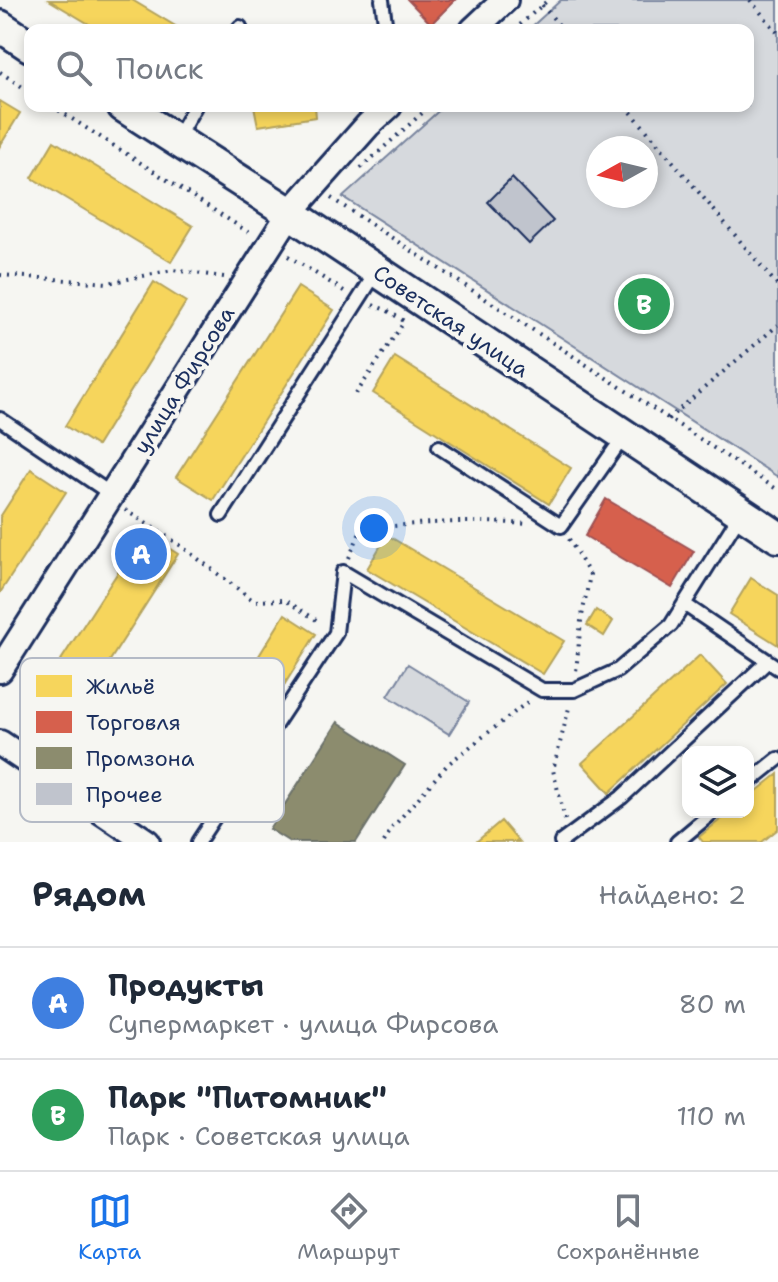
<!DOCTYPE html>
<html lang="ru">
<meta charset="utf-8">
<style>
body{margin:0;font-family:"Shantell Sans",sans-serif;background:#f6f6f7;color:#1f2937}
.controls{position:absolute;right:24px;bottom:24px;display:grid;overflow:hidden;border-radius:16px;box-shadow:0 4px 12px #0003}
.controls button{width:72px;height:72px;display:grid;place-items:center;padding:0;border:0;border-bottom:2px solid #e0e1e3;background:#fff;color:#1f2937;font:40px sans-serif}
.compass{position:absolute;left:586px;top:136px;width:72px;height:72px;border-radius:50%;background:#fff;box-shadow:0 4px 12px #0003;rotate:262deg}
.you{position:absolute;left:374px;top:528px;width:28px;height:28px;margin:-20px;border:6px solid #fff;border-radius:50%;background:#1a73e8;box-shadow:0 0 0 12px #1a73e833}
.badge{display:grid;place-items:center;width:52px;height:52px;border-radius:50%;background:#1a73e8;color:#fff;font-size:26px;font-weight:700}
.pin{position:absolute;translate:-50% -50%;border:4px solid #fff;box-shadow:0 2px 8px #0006}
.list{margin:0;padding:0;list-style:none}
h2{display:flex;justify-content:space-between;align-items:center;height:104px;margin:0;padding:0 32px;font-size:34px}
h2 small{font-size:26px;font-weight:400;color:#747a83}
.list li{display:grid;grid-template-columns:52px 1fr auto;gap:24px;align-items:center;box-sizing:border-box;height:112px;padding:0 32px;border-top:2px solid #e0e1e3}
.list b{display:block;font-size:30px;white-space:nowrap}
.list p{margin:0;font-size:26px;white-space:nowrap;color:#747a83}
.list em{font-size:26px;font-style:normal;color:#747a83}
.icon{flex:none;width:44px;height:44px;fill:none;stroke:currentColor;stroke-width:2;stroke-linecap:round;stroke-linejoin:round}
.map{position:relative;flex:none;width:778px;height:842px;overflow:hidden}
.search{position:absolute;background:#fff;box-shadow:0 4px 12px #0003;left:24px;right:24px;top:24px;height:88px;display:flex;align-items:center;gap:20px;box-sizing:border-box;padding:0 28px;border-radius:16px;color:#747a83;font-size:30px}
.sheet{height:328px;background:#fff}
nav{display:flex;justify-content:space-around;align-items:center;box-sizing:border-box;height:112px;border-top:2px solid #e0e1e3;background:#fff;font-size:22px;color:#747a83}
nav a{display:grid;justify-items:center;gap:4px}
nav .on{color:#1a73e8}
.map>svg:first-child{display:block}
</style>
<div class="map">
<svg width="778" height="842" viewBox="0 0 778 842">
<rect width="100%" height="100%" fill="#f6f6f2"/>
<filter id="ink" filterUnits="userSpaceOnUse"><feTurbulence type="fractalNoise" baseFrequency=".0125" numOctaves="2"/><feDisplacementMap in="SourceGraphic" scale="16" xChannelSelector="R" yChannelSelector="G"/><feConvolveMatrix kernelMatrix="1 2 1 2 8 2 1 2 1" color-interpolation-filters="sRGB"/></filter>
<g filter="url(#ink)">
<path fill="#d6d9dd" stroke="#78849e" stroke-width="2" fill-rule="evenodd" d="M561,0H778V477L343,197L444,106H748V30H528ZM598,148H646V196H598Z
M408,664L469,702L449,734L388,696Z"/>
<path fill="#f6d55c" stroke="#b4a35d" stroke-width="2" d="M49,0H132L182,30H99Z
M0,101L20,113L0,146Z
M254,106H315L316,117L258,126Z
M54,141L193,226L171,262L32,178Z
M154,282L186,302L97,446L65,426Z
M298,287L334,310L213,500L176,477Z
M395,357L571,468L549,504L373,393Z
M31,469L66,492L0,593V517Z
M144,532L178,554L63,734L28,711Z
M387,535L564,641L543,674L367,569Z
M751,578L778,595V645L729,614Z
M596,610L613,621L604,636L587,625Z
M285,614L316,634L202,817L171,797Z
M700,655L727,684L609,793L582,763Z
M778,774V829L762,842H703L699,837L730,812H748V798Z
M501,821L519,842H476Z"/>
<path fill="#d6604d" stroke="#9e5152" stroke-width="2" d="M408,0H455L431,24Z
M606,499L694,551L672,588L585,536Z"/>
<path fill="#8c8c6e" stroke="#6a7069" stroke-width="2" d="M338,722L405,765L356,842H290L269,829Z"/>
<path fill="#c0c4cd" stroke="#1b2f5e" stroke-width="2" d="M512,178L553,221L529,244L488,202Z"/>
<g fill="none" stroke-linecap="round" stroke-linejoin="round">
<defs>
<path id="service" d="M382,0L386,30
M238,30L240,27
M176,140L195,106
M0,419L111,494
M439,447L561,526L624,436
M221,515L377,271
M684,604L778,668
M748,783L778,759
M198,842L336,633L343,572L542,690H574L618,670L671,625L741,513
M561,842L622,797L768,661
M677,842L713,812"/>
<path id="minor" d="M473,30L505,0
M0,670L290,213L368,125L389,106
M0,743L147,842"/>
<path id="tertiary" d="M0,26L30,46
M123,106L290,213L778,537"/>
</defs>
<use href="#service" stroke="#1b2f5e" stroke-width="18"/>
<use href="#minor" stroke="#1b2f5e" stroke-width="30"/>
<use href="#tertiary" stroke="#1b2f5e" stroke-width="36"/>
<path stroke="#1b2f5e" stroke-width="4" stroke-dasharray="2 6" stroke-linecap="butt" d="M750,0L778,33
M542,5L563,30
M514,30L548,0
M0,72L30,92
M52,106L248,232
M626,106L778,286
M361,168L430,106
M331,198L778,490
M288,256L347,293
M0,275L108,283L173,270L224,277
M373,305L388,311L404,321
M356,394L404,322
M668,419L778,325
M125,510L177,543L254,601L285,600L321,623
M569,539L590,575L581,621L576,672
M349,558L361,530C416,522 472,520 528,524
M565,820L553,770L570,704
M384,842L392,828L448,764L530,700"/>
<use href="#service" stroke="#f6f6f2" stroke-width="12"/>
<use href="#minor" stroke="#f6f6f2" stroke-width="24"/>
<use href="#tertiary" stroke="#f6f6f2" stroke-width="30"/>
</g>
</g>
<g text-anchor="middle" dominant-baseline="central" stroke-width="8" stroke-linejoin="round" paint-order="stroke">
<g font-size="22" fill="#1b2f5e" stroke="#f6f6f2">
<text transform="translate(451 321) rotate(34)">Советская улица</text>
<text transform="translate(184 380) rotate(-58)">улица Фирсова</text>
</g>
</g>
<rect x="20" y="658" width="264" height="164" rx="12" fill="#f6f6f2" stroke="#b4bac6" stroke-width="2"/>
<rect x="36" y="675" width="36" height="22" fill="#f6d55c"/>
<rect x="36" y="711" width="36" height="22" fill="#d6604d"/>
<rect x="36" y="747" width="36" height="22" fill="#8c8c6e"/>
<rect x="36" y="783" width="36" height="22" fill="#c0c4cd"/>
<g font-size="22" fill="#1b2f5e">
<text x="86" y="694">Жильё</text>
<text x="86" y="730">Торговля</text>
<text x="86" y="766">Промзона</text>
<text x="86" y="802">Прочее</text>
</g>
</svg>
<div class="controls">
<button><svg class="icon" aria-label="layers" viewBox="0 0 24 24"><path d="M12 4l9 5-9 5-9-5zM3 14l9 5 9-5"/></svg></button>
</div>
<svg class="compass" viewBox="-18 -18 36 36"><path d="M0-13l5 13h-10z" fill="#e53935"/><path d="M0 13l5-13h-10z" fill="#747a83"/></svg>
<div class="you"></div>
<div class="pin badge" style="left:141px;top:554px;background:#3f7fe0">A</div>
<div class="pin badge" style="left:644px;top:304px;background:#2e9e5b">B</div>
<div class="search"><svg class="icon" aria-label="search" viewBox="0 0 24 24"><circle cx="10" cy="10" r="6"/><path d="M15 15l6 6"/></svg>Поиск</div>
</div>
<section class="sheet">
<h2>Рядом<small>Найдено: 2</small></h2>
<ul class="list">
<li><span class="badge" style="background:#3f7fe0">A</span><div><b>Продукты</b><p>Супермаркет · улица Фирсова</p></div><em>80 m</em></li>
<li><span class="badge" style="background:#2e9e5b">B</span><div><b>Парк &quot;Питомник&quot;</b><p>Парк · Советская улица</p></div><em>110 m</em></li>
</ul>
</section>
<nav>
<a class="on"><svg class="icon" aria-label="map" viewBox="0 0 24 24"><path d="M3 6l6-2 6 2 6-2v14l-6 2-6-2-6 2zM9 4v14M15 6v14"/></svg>Карта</a>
<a><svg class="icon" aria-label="directions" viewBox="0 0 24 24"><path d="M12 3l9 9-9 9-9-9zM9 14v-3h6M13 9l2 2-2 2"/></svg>Маршрут</a>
<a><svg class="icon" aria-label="saved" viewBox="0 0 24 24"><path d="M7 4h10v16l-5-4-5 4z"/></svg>Сохранённые</a>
</nav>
